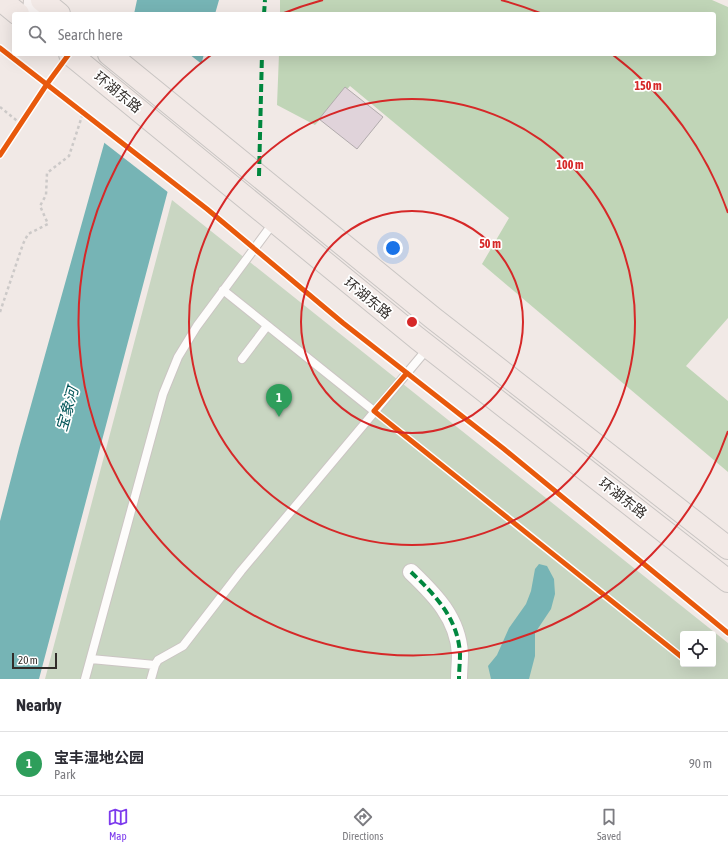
<!DOCTYPE html>
<meta charset="utf-8">
<style>
body{margin:0;font-family:"Asap Condensed","Noto Sans SC",sans-serif;background:#f7f7f7;color:#2b2b33}
.controls{position:absolute;right:12px;bottom:12px;display:grid;overflow:hidden;border-radius:4px;box-shadow:0 4px 16px #0002}
.controls button{width:36px;height:36px;display:grid;place-items:center;padding:0;border:0;border-bottom:1px solid #e1e1e2;background:#fff;color:#2b2b33;font:20px sans-serif}
.scale{position:absolute;left:12px;bottom:10px;width:45px;box-sizing:border-box;padding-left:4px;border:2px solid #312c29;border-top:0;font-size:11px;line-height:14px;white-space:nowrap;color:#312c29;-webkit-text-stroke:3px #fff;paint-order:stroke}
.you{position:absolute;left:393px;top:248px;width:14px;height:14px;margin:-10px;border:3px solid #fff;border-radius:50%;background:#1a73e8;box-shadow:0 0 0 6px #1a73e833}
.badge{display:grid;place-items:center;width:26px;height:26px;border-radius:50%;background:#7c3aed;color:#fff;font-size:13px;font-weight:700}
.pin{position:absolute;translate:-50% -33px;filter:drop-shadow(0 1px 2px #0008)}
.pin::after{content:'';position:absolute;top:21px;width:14px;height:12px;background:inherit;clip-path:polygon(0 0,100% 0,50% 100%)}
.list{margin:0;padding:0;list-style:none}
h2{display:flex;justify-content:space-between;align-items:center;height:52px;margin:0;padding:0 16px;font-size:17px}
h2 small{font-size:13px;font-weight:400;color:#7c7c81}
.list li{display:grid;grid-template-columns:26px 1fr auto;gap:12px;align-items:center;box-sizing:border-box;height:64px;padding:0 16px;border-top:1px solid #e1e1e2}
.list b{display:block;font-size:15px;white-space:nowrap}
.list p{margin:0;font-size:13px;white-space:nowrap;color:#7c7c81}
.list em{font-size:13px;font-style:normal;color:#7c7c81}
.icon{flex:none;width:22px;height:22px;fill:none;stroke:currentColor;stroke-width:2;stroke-linecap:round;stroke-linejoin:round}
.map{position:relative;flex:none;width:728px;height:679px;overflow:hidden}
.search{position:absolute;background:#fff;box-shadow:0 4px 16px #0002;left:12px;right:12px;top:12px;height:44px;display:flex;align-items:center;gap:10px;box-sizing:border-box;padding:0 14px;border-radius:4px;color:#7c7c81;font-size:15px}
.sheet{height:116px;background:#fff}
nav{display:flex;justify-content:space-around;align-items:center;box-sizing:border-box;height:56px;border-top:1px solid #e1e1e2;background:#fff;font-size:11px;color:#7c7c81}
nav a{display:grid;justify-items:center;gap:2px}
nav .on{color:#7c3aed}
.map>svg:first-child{display:block}
</style>
<div class="map">
<svg width="728" height="679" viewBox="0 0 728 679">
<rect width="100%" height="100%" fill="#f1e9e6"/>
<path fill="#c9d6c2" fill-rule="evenodd" d="M172,200L728,643V679H45ZM683,634H713V664H683Z"/>
<path fill="#c0d5b7" d="M280,0H712L728,7V318L686,366L728,401V472L482,264L509,218L350,86L315,125L277,105L279,54H714V14H280Z"/>
<path fill="#76b4b5" d="M137,0H219L215,14H134Z
M125,54H204L39,679H0V521L19,448L104,144Z
M539,564L547,566L554,579L555,594L551,609L535,633V656L529,679H491L488,666L497,655L509,628L526,604L531,591L535,569Z"/>
<path fill="#f1e9e6" d="M123,54H189L203,65L169,193L102,141Z"/>
<path fill="#e0d3da" stroke="#b1abac" d="M345,87L383,117L357,149L319,119Z"/>
<g fill="none" stroke-linecap="round" stroke-linejoin="round">
<defs>
<path id="lane" d="M223,290L374,411
M242,359L267,326
M91,659L155,665
M85,679L163,394L178,357L197,326L274,222
M151,679L155,665L158,660L183,646L241,571L428,348"/>
<path id="street" d="M411,572C435,595 458,618 460,654C460,662 459,671 459,679"/>
<path id="secondary" d="M34,14L35,0"/>
<path id="primary" d="M1,0L18,14
M42,0L59,14
M70,54L417,338L728,581
M109,54L433,318L728,548"/>
</defs>
<use href="#lane" stroke="#cbc5c3" stroke-width="10"/>
<use href="#street" stroke="#cbc5c3" stroke-width="18"/>
<use href="#secondary" stroke="#cbc5c3" stroke-width="24"/>
<use href="#primary" stroke="#c9c5c3" stroke-width="24"/>
<path stroke="#ccc9c8" stroke-width="2.5" stroke-dasharray="3 3" stroke-linecap="butt" d="M0,107L21,124
M0,312L23,244L28,234L48,224L40,206L46,195L47,173L69,156L83,113"/>
<use href="#lane" stroke="#fdfcfb" stroke-width="8"/>
<use href="#street" stroke="#fdfcfb" stroke-width="16"/>
<use href="#secondary" stroke="#f7f2f1" stroke-width="22"/>
<use href="#primary" stroke="#f2e9e6" stroke-width="22"/>
<path stroke="#00873e" stroke-width="4" stroke-dasharray="8 4" stroke-linecap="butt" d="M264,14L265,0
M259,176L262,54
M411,572C435,595 458,618 460,654C460,662 459,671 459,679"/>
<defs>
<path id="cycleway" d="M0,48L207,209L343,323L504,449L728,633
M0,155L47,84L69,54
M407,373L374,411L683,658"/>
</defs>
<use href="#cycleway" stroke="#fff" stroke-width="8"/>
<use href="#cycleway" stroke="#e8590c" stroke-width="5"/>
</g>
<g fill="none" stroke="#d62828" stroke-width="2">
<circle cx="412" cy="322" r="111"/>
<circle cx="412" cy="322" r="223"/>
<path d="M728 431A334 334 0 1 1 211 55M284 13A334 334 0 0 1 323 0M501 0A334 334 0 0 1 540 13M613 55A334 334 0 0 1 728 213"/>
</g>
<g text-anchor="middle" dominant-baseline="central" stroke-width="3.5" stroke-linejoin="round" paint-order="stroke">
<g font-size="14" fill="#312c29" stroke="#fff">
<text transform="translate(118 92) rotate(39)">环湖东路</text>
<text transform="translate(368 298) rotate(39)">环湖东路</text>
<text transform="translate(623 498) rotate(38)">环湖东路</text>
</g>
<g font-size="15" font-style="italic" fill="#005457" stroke="#fff">
<text transform="translate(67 409) rotate(-74)">宝象河</text>
</g>
</g>
<circle cx="412" cy="322" r="6" fill="#d62828" stroke="#fff" stroke-width="2"/>
<g font-size="12" text-anchor="middle" font-weight="bold" fill="#d62828" stroke="#fff" stroke-width="3.5" stroke-linejoin="round" paint-order="stroke">
<text x="648" y="90">150 m</text>
<text x="570" y="169">100 m</text>
<text x="490" y="248">50 m</text>
</g>
</svg>
<div class="controls">
<button><svg class="icon" aria-label="locate" viewBox="0 0 24 24"><circle cx="12" cy="12" r="6"/><path d="M12 2v4M12 18v4M2 12h4M18 12h4"/></svg></button>
</div>
<div class="scale">20 m</div>
<div class="you"></div>
<div class="pin badge" style="left:279px;top:417px;background:#2e9e5b">1</div>
<div class="search"><svg class="icon" aria-label="search" viewBox="0 0 24 24"><circle cx="10" cy="10" r="6"/><path d="M15 15l6 6"/></svg>Search here</div>
</div>
<section class="sheet">
<h2>Nearby<small></small></h2>
<ul class="list">
<li><span class="badge" style="background:#2e9e5b">1</span><div><b>宝丰湿地公园</b><p>Park</p></div><em>90 m</em></li>
</ul>
</section>
<nav>
<a class="on"><svg class="icon" aria-label="map" viewBox="0 0 24 24"><path d="M3 6l6-2 6 2 6-2v14l-6 2-6-2-6 2zM9 4v14M15 6v14"/></svg>Map</a>
<a><svg class="icon" aria-label="directions" viewBox="0 0 24 24"><path d="M12 3l9 9-9 9-9-9zM9 14v-3h6M13 9l2 2-2 2"/></svg>Directions</a>
<a><svg class="icon" aria-label="saved" viewBox="0 0 24 24"><path d="M7 4h10v16l-5-4-5 4z"/></svg>Saved</a>
</nav>
